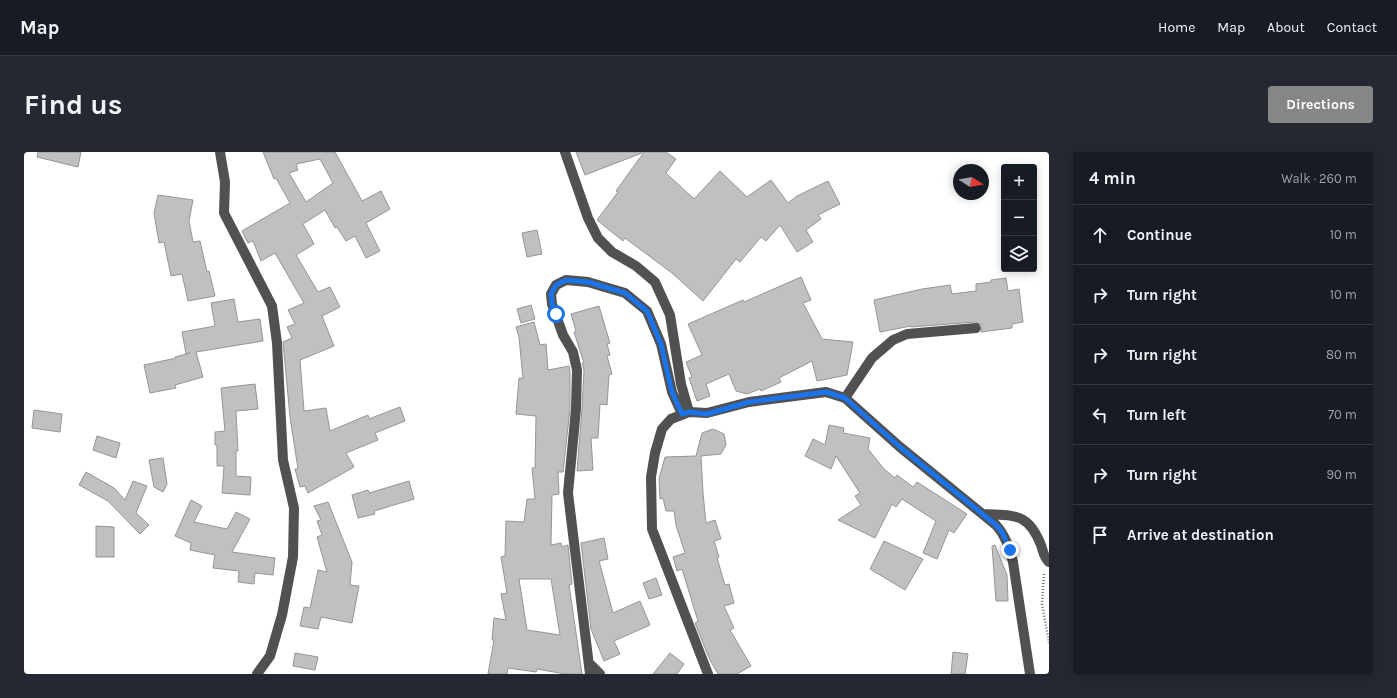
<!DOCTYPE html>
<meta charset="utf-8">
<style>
body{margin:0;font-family:Karla,sans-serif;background:#242831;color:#f1f3f6}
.controls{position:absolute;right:12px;top:12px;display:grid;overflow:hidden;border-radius:4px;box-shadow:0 2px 10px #0003}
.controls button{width:36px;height:36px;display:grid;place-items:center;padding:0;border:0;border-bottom:1px solid #363941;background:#171b24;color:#f1f3f6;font:20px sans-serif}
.compass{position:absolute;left:929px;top:12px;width:36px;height:36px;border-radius:50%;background:#171b24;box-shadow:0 2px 10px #0003;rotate:101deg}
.stop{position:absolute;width:12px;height:12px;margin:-9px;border:3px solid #1a73e8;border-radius:50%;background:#fff}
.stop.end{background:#1a73e8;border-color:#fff;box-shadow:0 1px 4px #0008}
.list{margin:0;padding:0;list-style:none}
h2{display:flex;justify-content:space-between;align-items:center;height:52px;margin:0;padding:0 16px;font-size:17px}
h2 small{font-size:13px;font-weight:400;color:#9ea1a6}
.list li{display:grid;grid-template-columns:26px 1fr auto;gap:12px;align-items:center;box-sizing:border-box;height:60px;padding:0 16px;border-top:1px solid #363941}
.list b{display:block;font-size:15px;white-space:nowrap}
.list em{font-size:13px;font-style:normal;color:#9ea1a6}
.icon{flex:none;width:22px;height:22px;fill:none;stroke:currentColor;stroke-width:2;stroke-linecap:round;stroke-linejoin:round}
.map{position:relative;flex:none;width:1025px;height:522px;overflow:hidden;border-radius:4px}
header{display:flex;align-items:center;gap:24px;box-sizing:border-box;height:56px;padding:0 20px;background:#171b24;border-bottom:1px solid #363941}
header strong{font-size:19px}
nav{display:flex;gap:22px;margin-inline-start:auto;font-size:14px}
.intro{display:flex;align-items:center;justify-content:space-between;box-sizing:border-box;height:96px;padding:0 24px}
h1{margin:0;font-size:28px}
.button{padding:10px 18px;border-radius:4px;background:#858687;color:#fff;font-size:14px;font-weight:700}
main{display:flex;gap:24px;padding:0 24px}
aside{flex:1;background:#171b24;border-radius:4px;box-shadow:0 2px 10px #0003}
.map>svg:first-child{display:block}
</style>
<header>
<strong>Map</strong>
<nav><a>Home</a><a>Map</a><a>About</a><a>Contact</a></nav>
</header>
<div class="intro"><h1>Find us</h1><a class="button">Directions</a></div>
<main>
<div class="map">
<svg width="1025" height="522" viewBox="0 0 1025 522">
<rect width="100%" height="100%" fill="#fff"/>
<path fill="#c0c0c0" stroke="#959595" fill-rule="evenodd" d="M14,0H57L54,15L13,5Z
M239,0H311L338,49L357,39L366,57L342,71L356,99L342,106L331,84L322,89L313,75L311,76L301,58L279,72L290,92L272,103L294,140L306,135L316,155L298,164L310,194L276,208L280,259L302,256L306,279L344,263L345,267L376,255L381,269L351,281L354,288L322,301L330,315L284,341L281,334L276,335L271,317H274L266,265L259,190L268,186L263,175L271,172L264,158L280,151L251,101L237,109L229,89L224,91L218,79L266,51L252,26L250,27ZM296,7L309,31L282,50L265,21L274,18L272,12Z
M552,0H618V1L561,23Z
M620,0H642L652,7L642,21L670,47L696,19L723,45L747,28L764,51L773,44L804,29L816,52L794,63L797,67L782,78L789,90L773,100L756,73L742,89L737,85L716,110L712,107L679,149L648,121L601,86L599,89L573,68L594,40L592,39Z
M134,43L169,48L165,69L169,90L176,89L183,120L185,119L191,144L164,149L158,122L147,124L140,90L135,91L130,61Z
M513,78L518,102L503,105L498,81Z
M777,125L787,148L779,151L798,187L829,190L823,223L793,229L788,209L755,226L757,230L737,239L736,237L723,242L712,239L705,222L682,232L686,244L673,249L665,226L668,225L662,210L678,203L664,172L719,148L720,150Z
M982,126L984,139L995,137L999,170L988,172V176L957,180L958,176V173L951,170L887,175V174L856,180L850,148L898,137L926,133L928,142L952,139V132L967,130V128Z
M210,147L214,170L236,167L239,189L172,200L179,225L151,233L152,236L126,241L120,213L152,206L151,205L166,201L162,202L158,180L191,174L187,151Z
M507,153L511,167L497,171L493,157Z
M575,154L586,191L583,192L586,203L583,204L588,222L585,223L583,253L576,252L574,286H567L569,318L553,319L558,257L560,218L558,211H560L550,180L552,179L547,162Z
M510,170L516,193L522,192L524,218L545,214L546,219V257L539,320H534L535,342L528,343L527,393L537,391L538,395L544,393L548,432L545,433L558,522H541L513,517L512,520L484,516L483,522H464L470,488H468L470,466L482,468L477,442L483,441L477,405L481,404L482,369L500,370L503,347H511L508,316H511L512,264L492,262L495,226L499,227L495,185L492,175ZM495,427H527L536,483L503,478Z
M231,232L234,257L212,259L214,299H212V324L227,325L226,343L198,341L200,314H193V293H191V280L201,279L197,236Z
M10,258L38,262L36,280L8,276Z
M805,273L820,276L819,281L846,286L844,297L860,317L871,326L873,323L889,335L893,330L943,362L930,381L925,378L913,407L899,401L912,369L878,347L872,355L868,352L851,386L814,368L837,353L831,344L836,341L812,304L807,317L781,304L789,287L801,293Z
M689,277L700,282L702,293L697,302L677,304L679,341L682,371L691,368L697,387L690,389L695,405L693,406L701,433L705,432L710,451L700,454L710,476L706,478L727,514L713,522H694L685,506L671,471L674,469L658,417L653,419L649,405L661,401L652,373L650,359H642L639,346L636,347L635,327L641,305L672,304L678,281Z
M73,284L96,291L92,306L69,298Z
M139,306L143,332L139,340L130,335L125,308Z
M62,320L90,336L101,348L109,329L123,334L112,361L125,373L116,382L84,349L55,333Z
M385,329L390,347L350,359L351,362L334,366L328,343L344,338L345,341Z
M167,348L178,354L170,370L203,377L212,360L226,367L208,400L251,406L249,423L231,421L230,432L214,430L215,419L189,416L191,403L166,398L167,391L151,384Z
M304,350L328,410L326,433L335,434L328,471L297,465L294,477L276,474L280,455L286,456L294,418L303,420L293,385L298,383L293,369L297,368L290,354Z
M72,374L90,375V405H72Z
M580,386L584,407L575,409L589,461L616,449L626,473L590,489L596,502L580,509L567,477L557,391Z
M860,389L899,407L881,438L846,417Z
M971,393L983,423L984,449H972L968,394Z
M632,426L638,443L625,447L619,431Z
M929,500L944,502L941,522H927Z
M271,501L294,505L291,518L269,514Z
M646,501L660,512L653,522H629Z"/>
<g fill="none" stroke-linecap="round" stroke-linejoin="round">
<path stroke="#737373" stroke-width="2.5" stroke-dasharray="1 2" stroke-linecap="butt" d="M1020,422L1018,452L1025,491"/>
<path stroke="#515151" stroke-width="10" d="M196,0L201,30L200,61L248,154L253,191L259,308L270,356L269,405L258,463L246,504L233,522
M541,0L564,66L574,86L588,100L612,114L631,130L646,163L657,232L665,260
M821,246L848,206L869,188L883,182L952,176
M959,362C991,364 1004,360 1017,393C1019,399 1020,406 1025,410
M565,511L576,522
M566,522L544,341L552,257L553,218L549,200L539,183L528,152L527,142L532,133L542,128L564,130L601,141L623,159L637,192L648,240L658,262
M684,522L628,377L627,325L631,301L638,277L647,267L665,260L683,261L725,250L802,240L821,246L876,295L972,373C982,384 985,396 989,410L1006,522"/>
</g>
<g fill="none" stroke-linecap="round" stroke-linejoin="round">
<path stroke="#1a73e8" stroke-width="5" d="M532,162L528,152L527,142L532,133L542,128L564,130L601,141L623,159L637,192L648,240L658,262L665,260L683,262L725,250L802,240L821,246L876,295L972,373L978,380L986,398"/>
</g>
</svg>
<div class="controls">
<button>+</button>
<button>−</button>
<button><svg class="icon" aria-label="layers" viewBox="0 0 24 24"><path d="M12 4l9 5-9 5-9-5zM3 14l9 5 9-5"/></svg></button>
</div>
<svg class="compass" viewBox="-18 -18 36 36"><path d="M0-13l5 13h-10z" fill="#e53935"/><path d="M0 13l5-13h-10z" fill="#9ea1a6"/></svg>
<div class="stop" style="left:532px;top:162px"></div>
<div class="stop end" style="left:986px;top:398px"></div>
</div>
<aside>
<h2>4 min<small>Walk · 260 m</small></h2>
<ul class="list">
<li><svg class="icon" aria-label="ahead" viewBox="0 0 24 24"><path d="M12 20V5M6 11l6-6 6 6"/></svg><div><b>Continue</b></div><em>10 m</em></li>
<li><svg class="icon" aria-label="right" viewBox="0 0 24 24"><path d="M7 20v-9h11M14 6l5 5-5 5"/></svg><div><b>Turn right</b></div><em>10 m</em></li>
<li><svg class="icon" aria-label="right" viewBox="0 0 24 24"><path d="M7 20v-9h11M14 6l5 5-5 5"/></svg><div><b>Turn right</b></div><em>80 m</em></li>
<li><svg class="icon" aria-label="left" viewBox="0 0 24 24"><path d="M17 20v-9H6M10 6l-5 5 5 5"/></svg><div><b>Turn left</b></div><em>70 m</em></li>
<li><svg class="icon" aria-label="right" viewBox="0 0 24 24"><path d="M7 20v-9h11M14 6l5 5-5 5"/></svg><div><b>Turn right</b></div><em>90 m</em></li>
<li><svg class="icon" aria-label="arrive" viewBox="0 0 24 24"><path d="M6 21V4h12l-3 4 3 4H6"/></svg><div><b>Arrive at destination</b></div></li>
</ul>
</aside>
</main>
